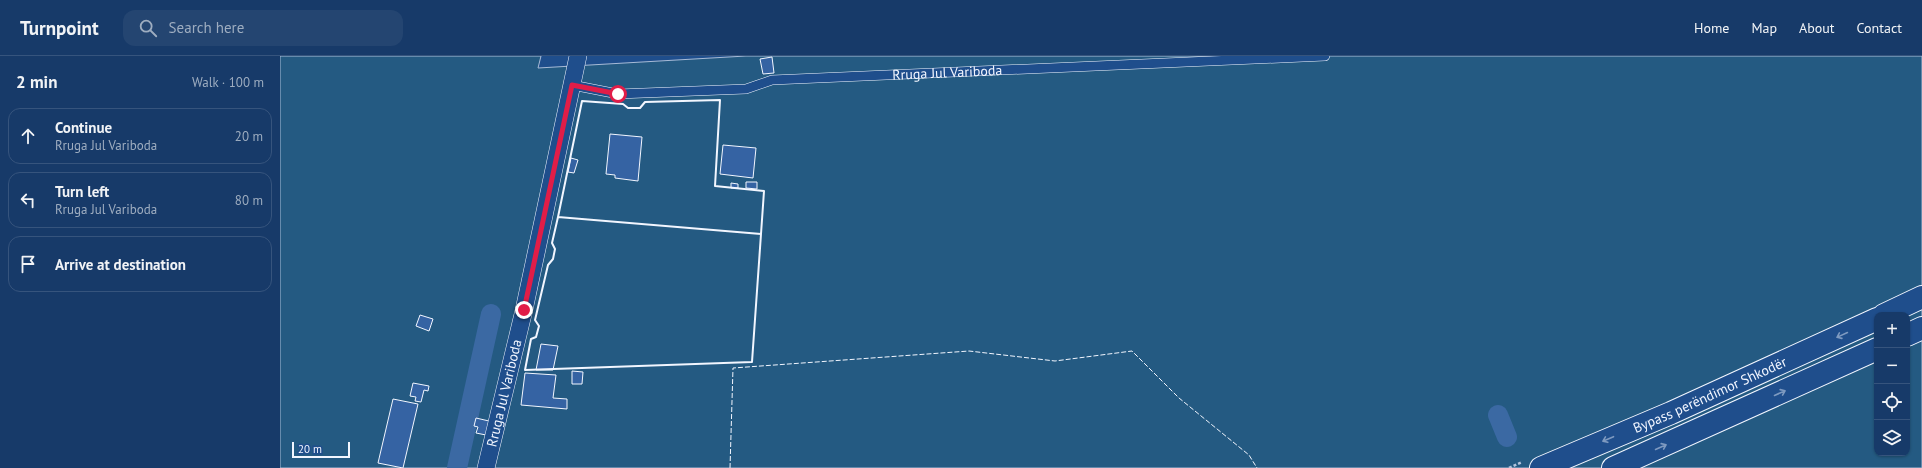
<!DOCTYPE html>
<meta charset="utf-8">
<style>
body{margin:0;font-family:"PT Sans",sans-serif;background:#244571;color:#f1f3f6}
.controls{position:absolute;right:12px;bottom:12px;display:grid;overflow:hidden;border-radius:8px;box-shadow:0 1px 3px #0004}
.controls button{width:36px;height:36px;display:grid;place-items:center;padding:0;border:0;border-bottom:1px solid #36547d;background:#173a69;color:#f1f3f6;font:20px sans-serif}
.scale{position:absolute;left:12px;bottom:10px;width:58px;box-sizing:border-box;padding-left:4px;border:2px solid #f2f6ff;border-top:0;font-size:11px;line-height:14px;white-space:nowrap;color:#f2f6ff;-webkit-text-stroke:3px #1f4e8c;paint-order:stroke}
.stop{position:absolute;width:12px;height:12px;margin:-9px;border:3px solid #e11d48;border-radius:50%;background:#fff}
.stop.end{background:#e11d48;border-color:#fff;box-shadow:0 1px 4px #0008}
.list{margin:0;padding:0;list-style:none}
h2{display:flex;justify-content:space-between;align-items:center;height:52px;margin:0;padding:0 16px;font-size:17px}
h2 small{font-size:13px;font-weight:400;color:#9eadc0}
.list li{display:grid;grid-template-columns:26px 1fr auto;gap:12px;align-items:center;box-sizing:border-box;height:56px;margin:0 8px 8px;padding:0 8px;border:1px solid #36547d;border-radius:12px}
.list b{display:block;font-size:15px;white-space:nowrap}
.list p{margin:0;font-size:13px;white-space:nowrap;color:#9eadc0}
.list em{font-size:13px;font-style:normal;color:#9eadc0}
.icon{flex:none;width:22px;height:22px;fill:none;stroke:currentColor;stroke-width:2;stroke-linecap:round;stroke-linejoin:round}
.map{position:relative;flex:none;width:1642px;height:412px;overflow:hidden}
header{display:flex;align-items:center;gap:24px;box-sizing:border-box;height:56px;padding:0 20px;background:#173a69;border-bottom:1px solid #36547d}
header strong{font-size:19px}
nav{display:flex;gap:22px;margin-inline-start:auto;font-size:14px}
.search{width:280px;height:36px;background:#244571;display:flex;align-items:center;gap:10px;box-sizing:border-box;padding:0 14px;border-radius:12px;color:#9eadc0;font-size:15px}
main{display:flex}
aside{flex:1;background:#173a69}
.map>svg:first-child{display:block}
</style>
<header>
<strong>Turnpoint</strong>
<div class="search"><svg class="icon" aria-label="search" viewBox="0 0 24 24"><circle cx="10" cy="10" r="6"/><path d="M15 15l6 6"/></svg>Search here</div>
<nav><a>Home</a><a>Map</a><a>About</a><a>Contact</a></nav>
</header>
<main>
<aside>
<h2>2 min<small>Walk · 100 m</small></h2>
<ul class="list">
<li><svg class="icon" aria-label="ahead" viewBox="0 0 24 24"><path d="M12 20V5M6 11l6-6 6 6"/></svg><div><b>Continue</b><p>Rruga Jul Variboda</p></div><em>20 m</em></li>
<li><svg class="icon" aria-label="left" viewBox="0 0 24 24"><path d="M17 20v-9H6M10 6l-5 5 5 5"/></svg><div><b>Turn left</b><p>Rruga Jul Variboda</p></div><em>80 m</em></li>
<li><svg class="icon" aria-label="arrive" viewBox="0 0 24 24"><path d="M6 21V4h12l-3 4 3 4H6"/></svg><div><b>Arrive at destination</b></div></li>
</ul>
</aside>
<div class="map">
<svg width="1642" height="412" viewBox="0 0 1642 412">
<rect width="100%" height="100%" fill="#1f4e8c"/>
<path fill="#245a82" stroke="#a8bbd7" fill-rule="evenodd" d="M0,0H261L258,12L466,0H1642V412H0ZM1597,259H1627V397H1597Z"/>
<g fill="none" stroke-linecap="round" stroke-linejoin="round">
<path stroke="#3b69a3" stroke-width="20" d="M1218,359L1227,381
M177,412L211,258"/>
</g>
<path fill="#3563a3" stroke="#f2f6ff" d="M492,1L494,17L483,18L480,3Z
M330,78L362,81L358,125L335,122V119L326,118Z
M443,89L476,92L473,122L440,118Z
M291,102L298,104L294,117L288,116Z
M466,126H477V133L466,132Z
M451,127L458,128V132H451Z
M140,259L153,263L149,275L136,270Z
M261,288L278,290L273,314H256Z
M292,315L303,316L302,328H292Z
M245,317L276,319L273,342L287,343V353L241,349Z
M133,327L149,330L148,335L144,334L141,346L135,345L136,341L130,340Z
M113,343L138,348L123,412L98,407Z
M196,362L209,365L206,379L196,377L198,371L194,370Z"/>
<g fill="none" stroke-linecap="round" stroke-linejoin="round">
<defs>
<g id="service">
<path id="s1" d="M292,29L338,38L466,33L492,24L1045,0"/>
</g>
<g id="minor">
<path id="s2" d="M206,412L244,254L298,0"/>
</g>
<g id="trunk">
<path d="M1604,259L1642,241"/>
<path d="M1627,279L1642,272"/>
<path id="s3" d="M1261,412L1391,357L1597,263"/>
<path d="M1333,412L1597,293"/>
</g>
</defs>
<use href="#service" stroke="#f2f6ff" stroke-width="10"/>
<use href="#minor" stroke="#f2f6ff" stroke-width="18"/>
<use href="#trunk" stroke="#f2f6ff" stroke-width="24"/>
<path stroke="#b3c4dc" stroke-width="2.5" stroke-dasharray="3 2" stroke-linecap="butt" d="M1229,412L1242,406"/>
<use href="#service" stroke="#1f4e8c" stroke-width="9"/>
<use href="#minor" stroke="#1f4e8c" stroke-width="17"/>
<use href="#trunk" stroke="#1f4e8c" stroke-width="22"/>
<path stroke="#f2f6ff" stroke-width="1" stroke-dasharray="5 2" stroke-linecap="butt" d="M450,412L453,312L689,295L775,305L852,295L899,342L969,399L977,412"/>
<path stroke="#f2f6ff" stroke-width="2" d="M440,44L435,130L484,135L481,178L278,161L302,45L343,48L348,52H360L365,46Z
M278,161L481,178L472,306L245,314L251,283L256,281L259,270L255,264L268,209L273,203L275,193L272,187Z"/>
</g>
<defs><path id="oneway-shaft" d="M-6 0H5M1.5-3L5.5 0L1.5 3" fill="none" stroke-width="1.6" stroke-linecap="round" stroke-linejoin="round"/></defs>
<g stroke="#7e9ac0">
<use href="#oneway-shaft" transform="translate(1562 279) rotate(155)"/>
<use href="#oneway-shaft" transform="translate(1500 337) rotate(-24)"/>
<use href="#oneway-shaft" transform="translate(1328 383) rotate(157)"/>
<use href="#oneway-shaft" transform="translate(1381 391) rotate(-24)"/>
</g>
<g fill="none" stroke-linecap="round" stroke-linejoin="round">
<path stroke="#e11d48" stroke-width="5" d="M244,254L292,29L338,38"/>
</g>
<g text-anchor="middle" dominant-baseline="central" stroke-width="3" stroke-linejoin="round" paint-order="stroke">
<g font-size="14" fill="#f2f6ff" stroke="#1f4e8c">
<text stroke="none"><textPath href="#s1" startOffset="378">Rruga Jul Variboda</textPath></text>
<text stroke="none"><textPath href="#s2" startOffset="77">Rruga Jul Variboda</textPath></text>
<text stroke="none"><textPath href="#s3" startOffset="184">Bypass perëndimor Shkodër</textPath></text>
</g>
</g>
</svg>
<div class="controls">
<button>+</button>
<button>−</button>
<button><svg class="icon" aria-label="locate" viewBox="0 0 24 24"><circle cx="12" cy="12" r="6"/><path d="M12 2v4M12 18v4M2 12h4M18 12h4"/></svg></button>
<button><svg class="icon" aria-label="layers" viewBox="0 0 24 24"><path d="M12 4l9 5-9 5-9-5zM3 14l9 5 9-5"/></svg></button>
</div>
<div class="scale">20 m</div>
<div class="stop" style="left:338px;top:38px"></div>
<div class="stop end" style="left:244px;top:254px"></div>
</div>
</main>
